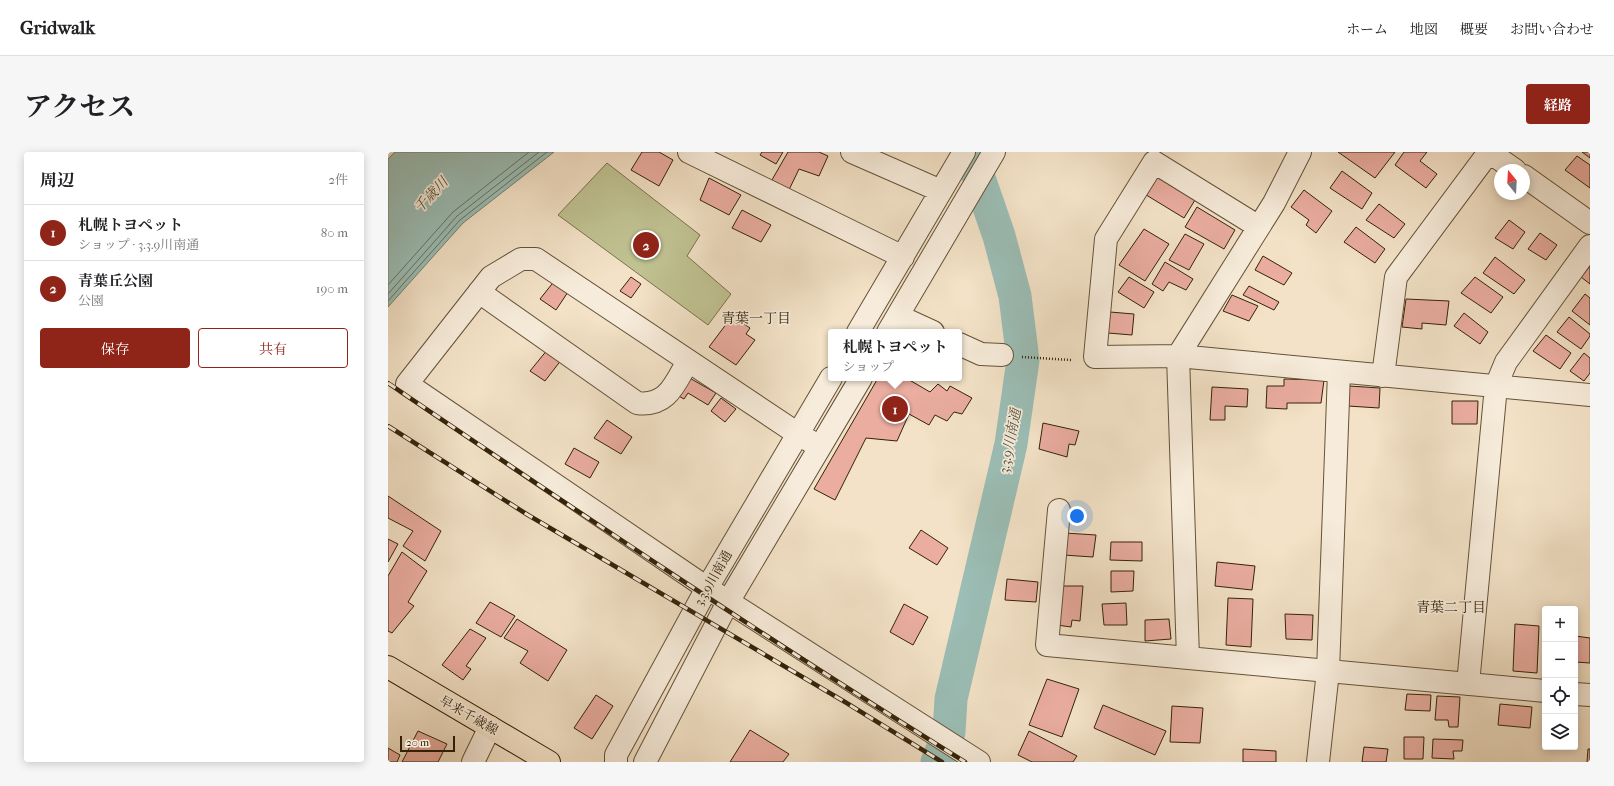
<!DOCTYPE html>
<html lang="ja">
<meta charset="utf-8">
<style>
body{margin:0;font-family:"IM FELL French Canon","Noto Serif JP",serif;background:#f6f6f6;color:#202124}
.controls{position:absolute;right:12px;bottom:12px;display:grid;overflow:hidden;border-radius:4px;box-shadow:0 2px 10px #0003}
.controls button{width:36px;height:36px;display:grid;place-items:center;padding:0;border:0;border-bottom:1px solid #e0e0e0;background:#fff;color:#202124;font:20px sans-serif}
.compass{position:absolute;left:1106px;top:12px;width:36px;height:36px;border-radius:50%;background:#fff;box-shadow:0 2px 10px #0003;rotate:342deg}
.scale{position:absolute;left:12px;bottom:10px;width:55px;box-sizing:border-box;padding-left:4px;border:2px solid #342208;border-top:0;font-size:11px;line-height:14px;white-space:nowrap;color:#342208;-webkit-text-stroke:3px #f7ecdb;paint-order:stroke}
.you{position:absolute;left:689px;top:364px;width:14px;height:14px;margin:-10px;border:3px solid #fff;border-radius:50%;background:#1a73e8;box-shadow:0 0 0 6px #1a73e833}
.badge{display:grid;place-items:center;width:26px;height:26px;border-radius:50%;background:#8f2418;color:#fff;font-size:13px;font-weight:700}
.pin{position:absolute;translate:-50% -50%;border:2px solid #fff;box-shadow:0 1px 4px #0006}
.popup{position:absolute;left:440px;top:177px;width:134px;height:52px;box-sizing:border-box;display:grid;place-content:center;border-radius:4px;background:#fff;filter:drop-shadow(0 1px 3px #0005);font-size:13px;white-space:nowrap;color:#757577}
.popup b{font-size:15px;color:#202124}
.popup::after{content:'';position:absolute;left:50%;top:100%;margin-left:-8px;border:8px solid transparent;border-top-color:#fff}
.list{margin:0;padding:0;list-style:none}
h2{display:flex;justify-content:space-between;align-items:center;height:52px;margin:0;padding:0 16px;font-size:17px}
h2 small{font-size:13px;font-weight:400;color:#757577}
.list li{display:grid;grid-template-columns:26px 1fr auto;gap:12px;align-items:center;box-sizing:border-box;height:56px;padding:0 16px;border-top:1px solid #e0e0e0}
.list b{display:block;font-size:15px;white-space:nowrap}
.list p{margin:0;font-size:13px;white-space:nowrap;color:#757577}
.list em{font-size:13px;font-style:normal;color:#757577}
.actions{display:flex;gap:8px;padding:12px 16px}
.actions a{flex:1;padding:9px 0;border:1px solid #8f2418;border-radius:4px;text-align:center;font-size:14px;color:#8f2418}
.actions .main{background:#8f2418;color:#fff}
.icon{flex:none;width:22px;height:22px;fill:none;stroke:currentColor;stroke-width:2;stroke-linecap:round;stroke-linejoin:round}
.map{position:relative;flex:none;width:1202px;height:610px;overflow:hidden;border-radius:4px}
header{display:flex;align-items:center;gap:24px;box-sizing:border-box;height:56px;padding:0 20px;background:#fff;border-bottom:1px solid #e0e0e0}
header strong{font-size:19px}
nav{display:flex;gap:22px;margin-inline-start:auto;font-size:14px}
.intro{display:flex;align-items:center;justify-content:space-between;box-sizing:border-box;height:96px;padding:0 24px}
h1{margin:0;font-size:28px}
.button{padding:10px 18px;border-radius:4px;background:#8f2418;color:#fff;font-size:14px;font-weight:700}
main{display:flex;gap:24px;padding:0 24px}
aside{flex:1;background:#fff;border-radius:4px;box-shadow:0 2px 10px #0003}
.map>svg:first-child{display:block}
</style>
<header>
<strong>Gridwalk</strong>
<nav><a>ホーム</a><a>地図</a><a>概要</a><a>お問い合わせ</a></nav>
</header>
<div class="intro"><h1>アクセス</h1><a class="button">経路</a></div>
<main>
<aside>
<h2>周辺<small>2件</small></h2>
<ul class="list">
<li><span class="badge">1</span><div><b>札幌トヨペット</b><p>ショップ · 3.3.9川南通</p></div><em>80 m</em></li>
<li><span class="badge">2</span><div><b>青葉丘公園</b><p>公園</p></div><em>190 m</em></li>
</ul>
<div class="actions"><a class="main">保存</a><a>共有</a></div>
</aside>
<div class="map">
<svg width="1202" height="610" viewBox="0 0 1202 610">
<rect width="100%" height="100%" fill="#f3e2c7"/>
<filter id="stains"><feTurbulence type="fractalNoise" baseFrequency=".005" numOctaves="4"/><feColorMatrix values="0 0 0 0 .2 0 0 0 0 .09 0 0 0 0 .02 0 0 0 .5 -.17"/></filter>
<radialGradient id="worn" r=".72"><stop offset=".6" stop-color="#630" stop-opacity="0"/><stop offset="1" stop-color="#630" stop-opacity=".3"/></radialGradient>
<path fill="#c0c292" stroke="#7a724d" d="M219,11L312,83L299,104L343,142L320,173L170,63Z"/>
<path fill="#9bbeb6" stroke="#728070" d="M7,0H166L75,71L0,155V7Z"/>
<g fill="none" stroke-linecap="round" stroke-linejoin="round">
<path stroke="#68705f" stroke-width="1" d="M0,133L65,60L141,0
M0,142L69,64L151,0
M0,149L72,68L159,0"/>
<path stroke="#9bbeb6" stroke-width="33" d="M549,610L561,580L563,547L623,292L635,208L627,144L611,84L582,0"/>
</g>
<path fill="#eaada0" stroke="#342208" d="M254,0H271L285,8L271,34L243,18Z
M374,0H395L388,12L372,3Z
M400,0H431L440,4L431,24L411,17L399,42L381,33Z
M950,0H1007L987,26Z
M1016,0H1039L1032,9L1049,22L1038,36L1007,13Z
M1194,0H1202V6Z
M1189,4L1202,13V36L1177,18Z
M954,19L984,41L974,57L942,36Z
M767,24L807,48L796,66L755,41Z
M321,26L353,43L341,63L312,48Z
M916,38L944,59L928,81L918,73L921,68L903,55Z
M991,52L1017,72L1006,86L978,68Z
M809,55L847,78L836,97L797,75Z
M354,58L383,73L373,90L344,76Z
M1121,68L1137,80L1125,97L1107,86Z
M968,75L997,97L987,111L956,90Z
M756,77L781,92L757,129L731,113Z
M1152,81L1169,93L1158,108L1140,97Z
M797,82L816,92L801,118L781,108Z
M875,104L904,121L896,133L867,118Z
M1107,105L1137,128L1126,142L1095,121Z
M777,110L805,127L798,138L781,130L775,139L764,132Z
M1202,114V132L1193,125Z
M243,125L253,132L243,146L232,139Z
M741,125L766,140L756,156L730,140Z
M1087,125L1115,145L1103,161L1073,141Z
M168,127L182,137L168,158L152,147Z
M861,134L891,150L886,158L855,143Z
M1197,142L1202,146V173L1184,159Z
M844,143L870,154L861,169L835,159Z
M1018,147L1061,149L1058,173L1034,171V177L1014,175Z
M722,160L746,162L744,183L720,181Z
M1076,161L1100,180L1092,192L1066,174Z
M1181,165L1202,182V184L1193,197L1169,180Z
M342,167L347,171L349,167L362,176L358,182L367,188L348,213L321,195Z
M1158,183L1183,201L1172,217L1145,199Z
M160,197L174,207L157,229L142,219Z
M1196,201L1202,206V221L1196,229L1182,219Z
M298,224L328,241L320,253L300,241L296,247L287,242Z
M490,226H518L542,240L550,232L559,239L562,234L584,246L574,262L566,260L559,269L547,263L541,273L521,262L509,289L478,286L447,348L426,337Z
M896,227L936,228L933,251H899V257L878,256L879,234H896Z
M961,234L992,236L991,256L960,254Z
M824,235L860,237L859,255L837,254V268H822Z
M333,246L348,257L337,270L323,259Z
M1064,249H1090L1089,272H1064Z
M219,268L244,285L233,302L206,286Z
M655,271L691,279L687,293L681,292L679,305L651,297Z
M186,296L211,310L202,326L177,312Z
M0,344L53,379L37,409L15,394L25,379L0,366Z
M533,378L560,396L549,413L521,396Z
M677,381L708,383L705,405L675,403Z
M0,387L10,392L0,410Z
M723,390H754V409L722,408Z
M14,400L39,419L20,450L26,454L4,481L0,479V424Z
M829,410L867,414L864,438L827,434Z
M723,419H746L745,439L723,440Z
M619,427L650,430L648,450L617,448Z
M672,434H695L692,469L684,468L683,475L669,473Z
M840,446L865,447L863,495L838,493Z
M102,450L127,464L113,485L88,471Z
M738,451L739,473H716L714,452Z
M516,452L540,465L525,493L502,480Z
M897,462L925,463L924,488L898,487Z
M129,467L179,498L160,529L132,511L140,499L116,486Z
M781,467L783,487L757,489V468Z
M1127,472L1151,474L1149,521L1125,519Z
M82,477L98,486L78,514L83,517L75,528L54,513Z
M1187,484L1202,486V511L1187,510Z
M659,527L691,537L674,585L641,573Z
M1019,542L1043,543L1042,559L1017,558Z
M208,543L225,554L204,587L186,576Z
M1049,544L1072,545L1070,575H1061L1060,568H1047Z
M1112,552L1144,555L1142,576L1110,573Z
M715,553L778,579L767,603L706,576Z
M784,554L815,556L812,591L782,590Z
M362,578L401,602L395,610H342Z
M30,579L59,592L50,610H14Z
M641,579L689,604L685,610H644L630,603Z
M1016,585H1036L1035,607H1016Z
M1045,587L1075,588L1074,599H1065L1066,607L1044,606Z
M976,595L1000,597L998,610H974Z
M0,596L12,603L9,610H0Z
M855,597L888,599V610H855Z
M1200,597H1202V610H1199Z"/>
<g fill="none" stroke-linecap="round" stroke-linejoin="round">
<defs>
<path id="minor" d="M301,0L515,105
M464,0L553,39
M1101,0L1127,18
M1136,24L1202,71
M871,75L766,10L718,87L707,205L790,204L1202,243
M91,140L249,251C280,255 287,231 300,209
M510,164L545,180
M470,180L576,0
M500,180L606,0
M571,192L593,202L614,203
M995,224L1008,125L1101,0
M432,295L410,282L148,107H133L103,125L19,232L319,436L591,610
M671,358L659,493L1157,539
M800,506L790,204L886,51L912,0
M1080,532L1108,234L1118,210L1202,94
M1187,542L1202,543
M85,610L102,575
M228,610V603L319,436L443,226
M257,610L340,450L473,226
M930,610L940,519L951,220"/>
<path id="major" d="M0,515L161,610"/>
</defs>
<use href="#minor" stroke="#645238" stroke-width="24"/>
<use href="#major" stroke="#342208" stroke-width="24"/>
<path stroke="#342208" stroke-width="2.5" stroke-dasharray="1 2" stroke-linecap="butt" d="M634,205L683,208"/>
<use href="#minor" stroke="#f7ecdb" stroke-width="22"/>
<use href="#major" stroke="#f3e2c7" stroke-width="22"/>
<defs>
<path id="rail" d="M0,231C190,360 382,489 577,610
M0,274L140,363L457,550L554,610"/>
</defs>
<use href="#rail" stroke="#342208" stroke-width="4.5"/>
<use href="#rail" stroke="#f7ecdb" stroke-width="3" stroke-dasharray="9" stroke-linecap="butt"/>
</g>
<g text-anchor="middle" dominant-baseline="central" stroke-width="3.5" stroke-linejoin="round" paint-order="stroke">
<g font-size="13" fill="#342208" stroke="#f7ecdb">
<text transform="translate(325 426) rotate(-60)">3.3.9川南通</text>
<text transform="translate(81 563) rotate(30)">早来千歳線</text>
</g>
<g font-size="14" font-style="italic" fill="#53513c" stroke="#f7ecdb">
<text transform="translate(43 43) rotate(-47)">千歳川</text>
<text transform="translate(622 289) rotate(-79)">3.3.9川南通</text>
</g>
<g font-size="14" fill="#342208" stroke="#f7ecdb">
<text x="368" y="166">青葉一丁目</text>
<text x="1063" y="455">青葉二丁目</text>
</g>
</g>
<rect width="100%" height="100%" filter="url(#stains)"/>
<rect width="100%" height="100%" fill="url(#worn)"/>
</svg>
<div class="controls">
<button>+</button>
<button>−</button>
<button><svg class="icon" aria-label="locate" viewBox="0 0 24 24"><circle cx="12" cy="12" r="6"/><path d="M12 2v4M12 18v4M2 12h4M18 12h4"/></svg></button>
<button><svg class="icon" aria-label="layers" viewBox="0 0 24 24"><path d="M12 4l9 5-9 5-9-5zM3 14l9 5 9-5"/></svg></button>
</div>
<svg class="compass" viewBox="-18 -18 36 36"><path d="M0-13l5 13h-10z" fill="#e53935"/><path d="M0 13l5-13h-10z" fill="#757577"/></svg>
<div class="scale">20 m</div>
<div class="you"></div>
<div class="pin badge" style="left:507px;top:257px">1</div>
<div class="popup"><b>札幌トヨペット</b>ショップ</div>
<div class="pin badge" style="left:258px;top:93px">2</div>
</div>
</main>
